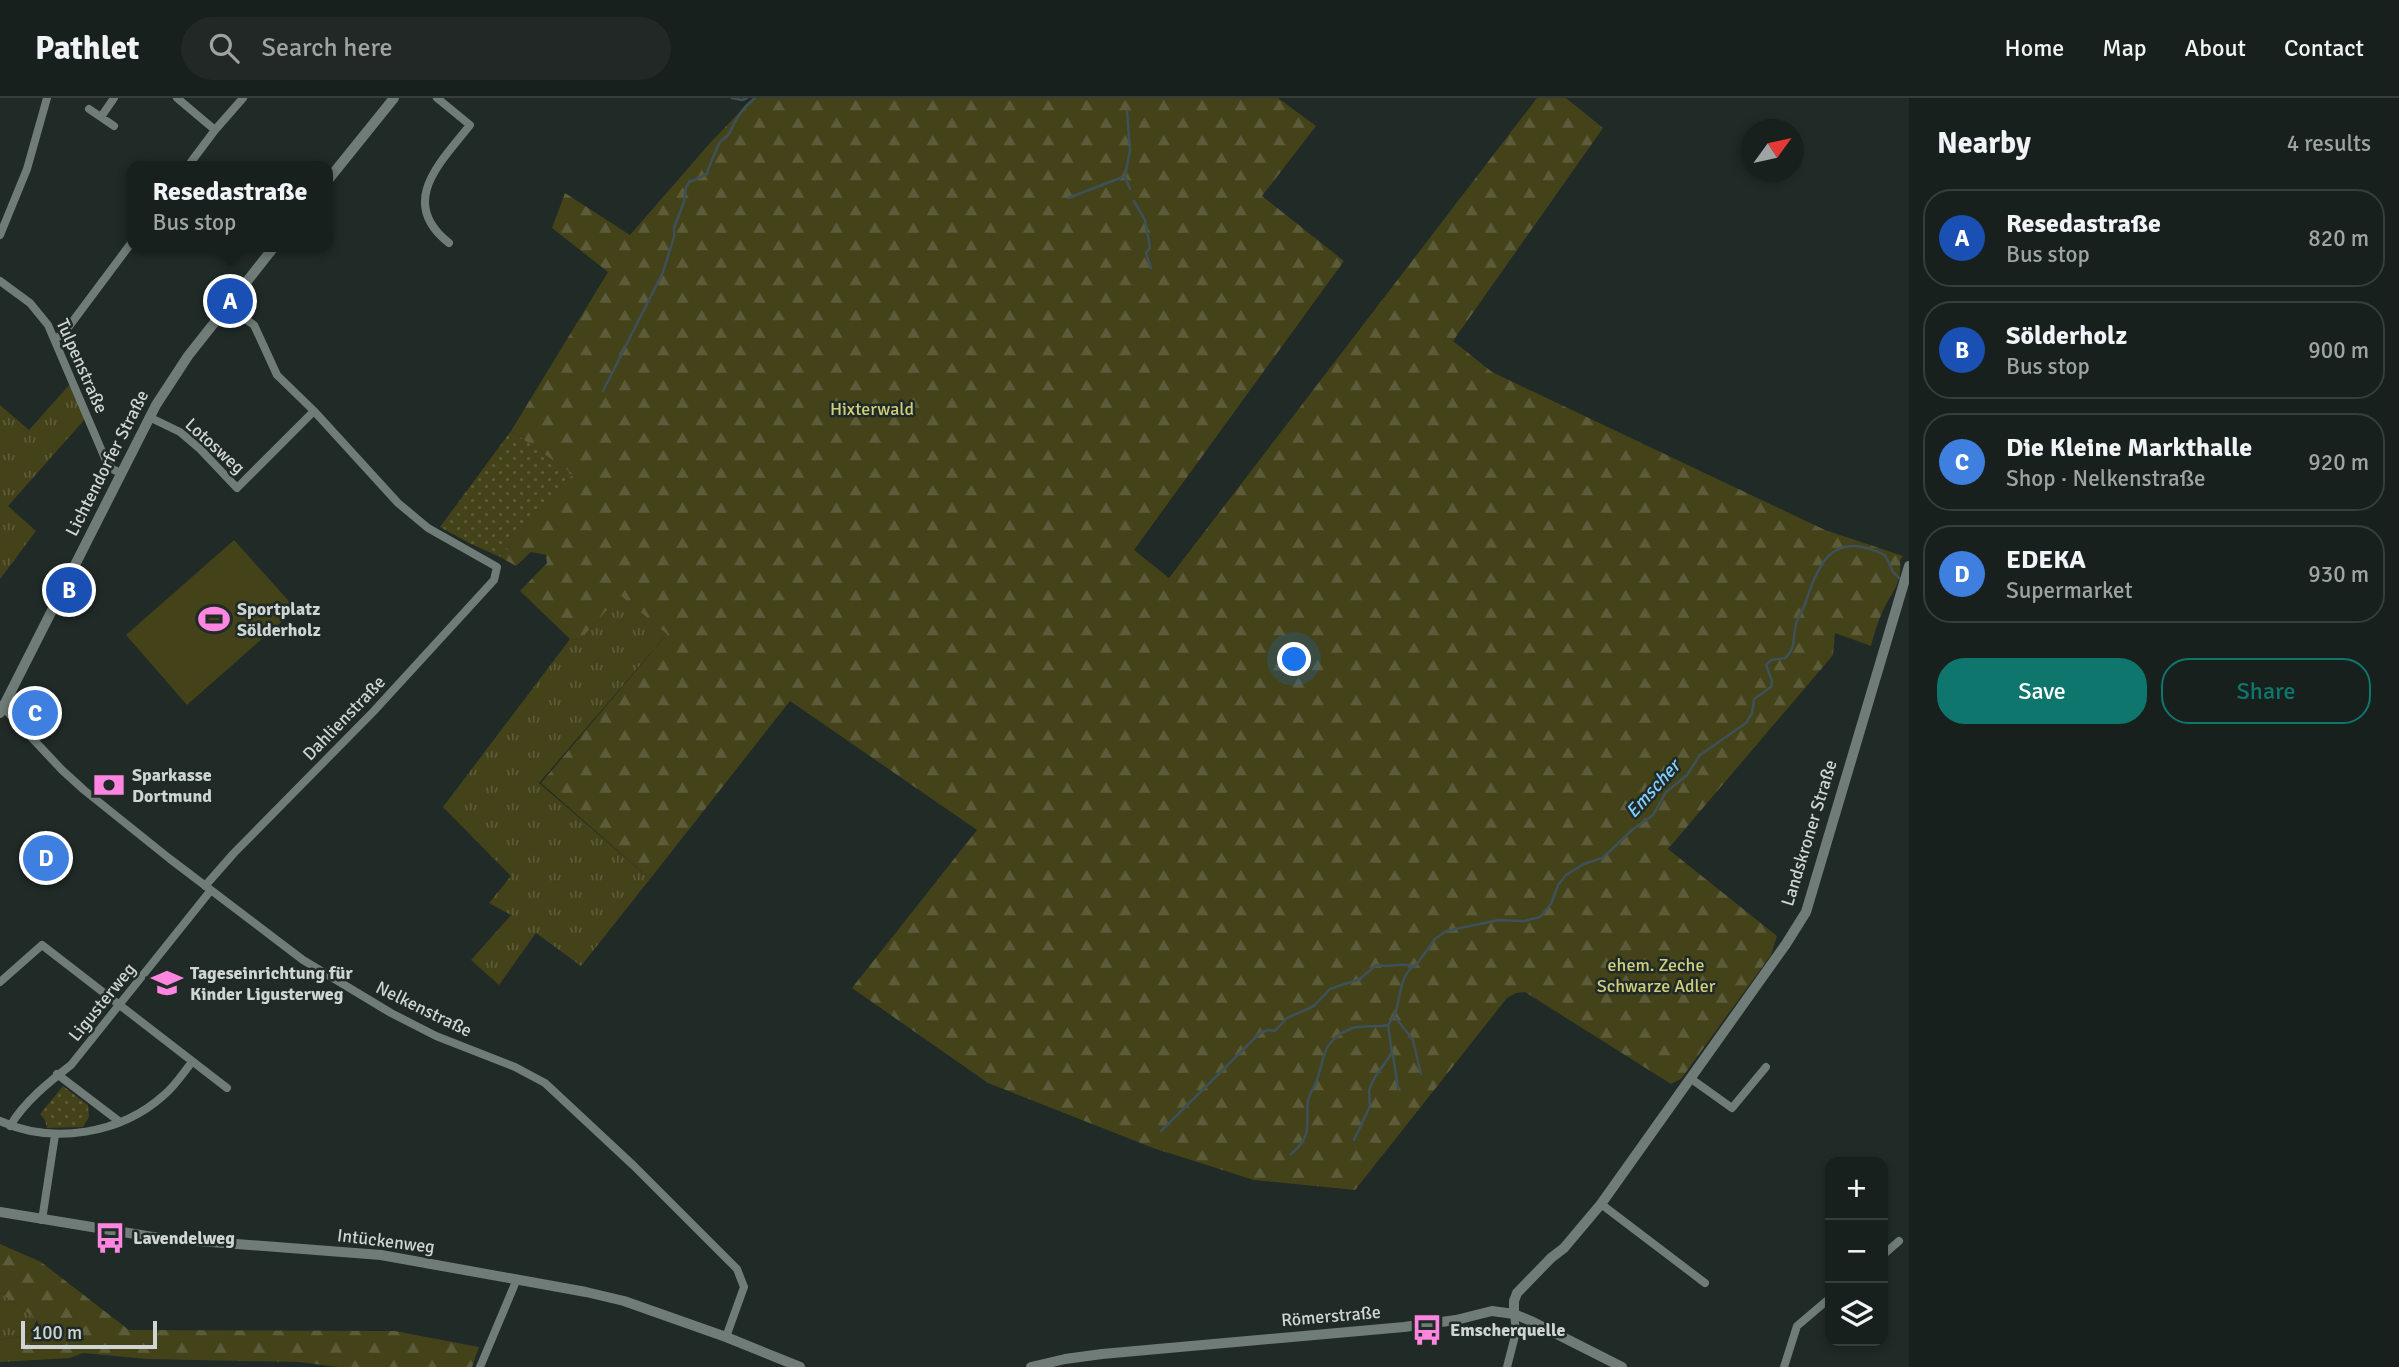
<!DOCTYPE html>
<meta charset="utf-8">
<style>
body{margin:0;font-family:Signika,sans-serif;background:#212826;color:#f1f3f6}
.controls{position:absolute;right:21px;bottom:21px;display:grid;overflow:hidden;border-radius:14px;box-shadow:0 4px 10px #0003}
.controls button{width:63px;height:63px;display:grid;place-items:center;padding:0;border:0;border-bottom:2px solid #363e3b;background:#18201d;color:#f1f3f6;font:35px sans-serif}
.compass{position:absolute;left:1741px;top:21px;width:63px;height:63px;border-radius:50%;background:#18201d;box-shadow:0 4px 10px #0003;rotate:57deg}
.scale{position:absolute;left:21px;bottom:18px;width:136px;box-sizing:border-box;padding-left:7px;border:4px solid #ced5d2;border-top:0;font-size:19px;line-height:24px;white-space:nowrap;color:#ced5d2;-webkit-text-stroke:5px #202a27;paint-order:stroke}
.you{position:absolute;left:1295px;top:562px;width:24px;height:24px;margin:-18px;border:5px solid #fff;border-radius:50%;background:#1a73e8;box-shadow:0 0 0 10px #1a73e833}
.badge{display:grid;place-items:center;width:46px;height:46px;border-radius:50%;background:#0f766e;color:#fff;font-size:23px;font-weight:700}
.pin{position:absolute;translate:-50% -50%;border:4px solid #fff;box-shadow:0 2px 7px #0006}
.popup{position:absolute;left:127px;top:63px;width:206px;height:91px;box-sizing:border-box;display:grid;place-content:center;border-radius:14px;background:#18201d;filter:drop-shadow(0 2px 5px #0005);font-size:23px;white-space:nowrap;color:#9fa3a4}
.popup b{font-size:26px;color:#f1f3f6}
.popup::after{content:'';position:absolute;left:50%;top:100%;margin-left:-14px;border:14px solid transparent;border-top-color:#18201d}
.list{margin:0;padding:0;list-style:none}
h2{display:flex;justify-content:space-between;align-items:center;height:91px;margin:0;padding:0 28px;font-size:30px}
h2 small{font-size:23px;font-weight:400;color:#9fa3a4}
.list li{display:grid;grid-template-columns:46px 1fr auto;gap:21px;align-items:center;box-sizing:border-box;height:98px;margin:0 14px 14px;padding:0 14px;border:2px solid #363e3b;border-radius:28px}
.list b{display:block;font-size:26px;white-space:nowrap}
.list p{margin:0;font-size:23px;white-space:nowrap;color:#9fa3a4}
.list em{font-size:23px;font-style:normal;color:#9fa3a4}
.actions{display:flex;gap:14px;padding:21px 28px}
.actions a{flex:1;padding:16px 0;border:2px solid #0f766e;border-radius:28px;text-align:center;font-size:24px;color:#0f766e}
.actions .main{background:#0f766e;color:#fff}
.icon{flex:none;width:38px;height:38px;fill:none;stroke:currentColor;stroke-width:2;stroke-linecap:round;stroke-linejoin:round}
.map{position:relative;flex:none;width:1909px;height:1269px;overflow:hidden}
header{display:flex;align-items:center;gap:42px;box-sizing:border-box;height:98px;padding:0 35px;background:#18201d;border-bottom:2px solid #363e3b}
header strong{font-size:33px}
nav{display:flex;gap:38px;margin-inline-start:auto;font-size:24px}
.search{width:490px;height:63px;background:#212826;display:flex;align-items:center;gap:18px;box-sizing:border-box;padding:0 24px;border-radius:38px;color:#9fa3a4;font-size:26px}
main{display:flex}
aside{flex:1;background:#18201d}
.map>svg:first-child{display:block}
</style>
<header>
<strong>Pathlet</strong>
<div class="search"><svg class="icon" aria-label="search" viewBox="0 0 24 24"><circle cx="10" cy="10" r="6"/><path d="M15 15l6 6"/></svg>Search here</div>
<nav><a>Home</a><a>Map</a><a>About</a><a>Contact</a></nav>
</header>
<main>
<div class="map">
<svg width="1909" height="1269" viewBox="0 0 1909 1269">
<defs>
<pattern id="grass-tufts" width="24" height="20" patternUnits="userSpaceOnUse" patternTransform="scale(1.75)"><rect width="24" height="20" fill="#434219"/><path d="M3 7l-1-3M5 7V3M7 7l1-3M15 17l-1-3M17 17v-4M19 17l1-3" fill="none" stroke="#5d5c3a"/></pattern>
<pattern id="forest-firs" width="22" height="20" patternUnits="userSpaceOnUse" patternTransform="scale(1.75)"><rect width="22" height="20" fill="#434219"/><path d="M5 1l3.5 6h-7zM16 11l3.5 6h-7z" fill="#5d5c3a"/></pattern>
<pattern id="park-dots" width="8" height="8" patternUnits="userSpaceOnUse" patternTransform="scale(1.75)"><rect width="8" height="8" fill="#434219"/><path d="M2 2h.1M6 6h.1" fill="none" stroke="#5d5c3a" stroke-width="1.8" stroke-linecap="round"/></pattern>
</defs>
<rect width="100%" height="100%" fill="#202a27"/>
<path fill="url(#grass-tufts)" d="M71,285L85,321L8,408L36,433L0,481V307L29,332Z
M620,496L667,536L539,685L650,781L581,868L536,835L499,887L471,862L511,817L489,805L511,778L443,709L570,541L580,542Z
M0,1195L53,1232L0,1242Z"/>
<path fill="url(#forest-firs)" d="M753,0H1278L1316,28L1262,98L1344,163L1134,452L1169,480L1537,0H1566L1603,30L1453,243L1492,274L1825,432L1903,458L1900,462C1903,487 1890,495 1882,515C1877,525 1874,537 1871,548L1835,535L1833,557L1668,751L1777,838L1771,857L1681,981L1671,986L1525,894L1516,895L1507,900L1355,1092L1254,1082L1153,1050L988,985L852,890L977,732L790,603L650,781L541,685L667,536L620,497L580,542L570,541L520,493L547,465L546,457L531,454L516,468L500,459L572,376L511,333L608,174L552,130L565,95L630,137L710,45Z
M0,1146L41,1164L129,1232L395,1233L479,1249L472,1269H338L299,1264L146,1261L83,1255L70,1260L0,1264V1242L52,1232L0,1195Z"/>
<path fill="url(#park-dots)" d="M511,333L573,376L500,459L469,445L440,429Z
M63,988L88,1007L89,1019L83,1029L47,1030L45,1022L40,1016Z"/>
<path fill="#434219" d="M234,442L296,511L187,607L126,537Z"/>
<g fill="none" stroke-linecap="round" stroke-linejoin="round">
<path stroke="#3e505a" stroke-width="2.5" d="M732,0L742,2L747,0
M1127,13L1130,52L1125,79L1130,91
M1068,100L1123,79
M1134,103L1145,122L1150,150L1146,155L1151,170
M603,293L663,174L674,139V130L684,104L686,89L689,84L707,76C708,70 716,53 719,46C721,40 728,40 730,34C735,22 743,9 755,0
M1396,920L1413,942L1421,976
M1393,957L1398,991
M1161,1033L1260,935L1268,932L1275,933L1287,920L1314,908L1330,891L1360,881L1376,867C1389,870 1400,864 1413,868
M1354,1042L1370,1008L1369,992L1375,979L1392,955L1388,927
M1291,1056C1314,1037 1305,1026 1308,1002C1310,996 1314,989 1317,982C1325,958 1322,943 1350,931C1362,926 1376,930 1388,927C1404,910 1395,877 1417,866L1435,841L1446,833L1499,822L1524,823L1540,819L1551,806L1558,787L1566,777L1584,766L1602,760L1610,753L1632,732L1653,717L1666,694L1687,677L1700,657L1746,625L1752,615L1754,601L1771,589L1772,583L1766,567L1771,562L1785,560C1797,549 1792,540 1796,526C1798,519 1802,513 1805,506C1819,464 1833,431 1885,457L1893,474L1899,480"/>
<path stroke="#6f7c78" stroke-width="8" d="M177,0L215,32
M437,0L470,27C441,64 397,104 449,145
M89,11L114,28
M101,19L114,0
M188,68L215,32L243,0
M0,137L27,71L47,0
M0,183L30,205L48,227L107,365L112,371L121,375
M55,241L64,235L132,144
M149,319L180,334L200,351L237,390L314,313
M1,607L62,672L84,692L170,761L303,862L391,915L436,938L515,969L545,985L634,1068L737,1171L744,1189L726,1239
M205,788L234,755L373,614L494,482L497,469L428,430L398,405L314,313L277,277L254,227L226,208
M0,884L42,847L227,990
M57,976L120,1024
M1690,980L1732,1010L1766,969
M0,1023C53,1047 121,1036 164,997C175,988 183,975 192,964
M10,1028C25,1003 49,984 71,967L211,792
M1601,1106L1705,1185
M42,1122L55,1037
M1883,1157L1899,1143
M480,1269L517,1181
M1507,1269L1516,1234L1514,1216
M1784,1269L1797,1228L1830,1200"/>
<path stroke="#6f7c78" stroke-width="10" d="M328,82L394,0
M0,615L156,307L188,258L274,149
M0,1114L159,1140L381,1157L586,1194L624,1203L726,1239L800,1269
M1514,1216V1203L1517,1195L1551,1160L1564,1150L1601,1106L1786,846L1806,814L1909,468
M1031,1269L1065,1261L1102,1256L1404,1229L1456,1222L1492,1213L1514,1216L1531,1223L1622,1269"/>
</g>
<defs>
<symbol id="stadium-bare" viewBox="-9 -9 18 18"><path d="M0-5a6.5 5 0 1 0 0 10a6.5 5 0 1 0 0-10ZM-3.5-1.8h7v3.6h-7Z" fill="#fe85e0" stroke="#202a27" stroke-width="2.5" paint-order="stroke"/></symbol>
<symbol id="bank-bare" viewBox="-9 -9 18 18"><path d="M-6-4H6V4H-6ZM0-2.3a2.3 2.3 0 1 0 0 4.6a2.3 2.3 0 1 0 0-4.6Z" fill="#fe85e0" stroke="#202a27" stroke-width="2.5" paint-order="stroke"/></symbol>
<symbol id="school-bare" viewBox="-9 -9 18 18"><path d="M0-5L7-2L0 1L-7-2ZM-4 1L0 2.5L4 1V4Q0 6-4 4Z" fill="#fe85e0" stroke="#202a27" stroke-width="2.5" paint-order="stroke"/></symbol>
<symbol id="bus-bare" viewBox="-9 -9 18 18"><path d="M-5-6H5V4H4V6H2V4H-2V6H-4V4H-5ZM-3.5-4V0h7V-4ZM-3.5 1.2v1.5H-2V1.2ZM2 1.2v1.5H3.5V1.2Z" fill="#fe85e0" stroke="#202a27" stroke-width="2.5" paint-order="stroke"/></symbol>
</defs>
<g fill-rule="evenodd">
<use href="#stadium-bare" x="192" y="499" width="44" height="44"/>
<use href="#bank-bare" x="87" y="665" width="44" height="44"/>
<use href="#school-bare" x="145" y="863" width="44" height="44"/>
<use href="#bus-bare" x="88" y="1118" width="44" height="44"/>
<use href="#bus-bare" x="1405" y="1210" width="44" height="44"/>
</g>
<g text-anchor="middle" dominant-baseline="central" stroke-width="5" stroke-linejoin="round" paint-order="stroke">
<g font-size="18" fill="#ced5d2" stroke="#202a27">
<text transform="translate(82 268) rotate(66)">Tulpenstraße</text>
<text transform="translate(215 348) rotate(42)">Lotosweg</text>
<text transform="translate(107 365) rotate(-63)">Lichtendorfer Straße</text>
<text transform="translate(344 620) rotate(-46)">Dahlienstraße</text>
<text transform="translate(1809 735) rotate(-73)">Landskroner Straße</text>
<text transform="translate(102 904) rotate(-51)">Ligusterweg</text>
<text transform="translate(424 911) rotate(26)">Nelkenstraße</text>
<text transform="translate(386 1143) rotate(7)">Intückenweg</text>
<text transform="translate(1331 1218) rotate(-5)">Römerstraße</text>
</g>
<g font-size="18" fill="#cfce7c" stroke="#202a27">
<text x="872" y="311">Hixterwald</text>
<text x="1656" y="867">ehem. Zeche<tspan x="1656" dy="21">Schwarze Adler</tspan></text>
</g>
<g font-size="18" font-weight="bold" fill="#ced5d2" stroke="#202a27" text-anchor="start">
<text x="237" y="511">Sportplatz<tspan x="237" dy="21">Sölderholz</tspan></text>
<text x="132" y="677">Sparkasse<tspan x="132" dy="21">Dortmund</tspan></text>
<text x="190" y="875">Tageseinrichtung für<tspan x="190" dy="21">Kinder Ligusterweg</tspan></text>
<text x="133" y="1140">Lavendelweg</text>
<text x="1450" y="1232">Emscherquelle</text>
</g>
<g font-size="19" font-style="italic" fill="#80ccff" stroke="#202a27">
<text transform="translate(1653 691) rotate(-48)">Emscher</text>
</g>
</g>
</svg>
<div class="controls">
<button>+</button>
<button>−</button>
<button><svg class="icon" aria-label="layers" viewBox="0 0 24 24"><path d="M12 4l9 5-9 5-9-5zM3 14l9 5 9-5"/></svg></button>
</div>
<svg class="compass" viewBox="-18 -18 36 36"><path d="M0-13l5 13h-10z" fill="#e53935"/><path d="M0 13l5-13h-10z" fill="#9fa3a4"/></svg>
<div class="scale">100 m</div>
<div class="you"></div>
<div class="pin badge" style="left:230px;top:203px;background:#1a4fb4">A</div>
<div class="popup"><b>Resedastraße</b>Bus stop</div>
<div class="pin badge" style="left:69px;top:492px;background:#1a4fb4">B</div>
<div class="pin badge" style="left:35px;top:615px;background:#3f7fe0">C</div>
<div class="pin badge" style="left:46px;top:760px;background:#3f7fe0">D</div>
</div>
<aside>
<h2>Nearby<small>4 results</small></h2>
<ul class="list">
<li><span class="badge" style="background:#1a4fb4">A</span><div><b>Resedastraße</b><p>Bus stop</p></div><em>820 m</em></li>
<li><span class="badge" style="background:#1a4fb4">B</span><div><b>Sölderholz</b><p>Bus stop</p></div><em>900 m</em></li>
<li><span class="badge" style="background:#3f7fe0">C</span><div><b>Die Kleine Markthalle</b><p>Shop · Nelkenstraße</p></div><em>920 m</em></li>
<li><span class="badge" style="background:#3f7fe0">D</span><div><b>EDEKA</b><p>Supermarket</p></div><em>930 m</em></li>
</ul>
<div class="actions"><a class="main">Save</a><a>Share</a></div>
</aside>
</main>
